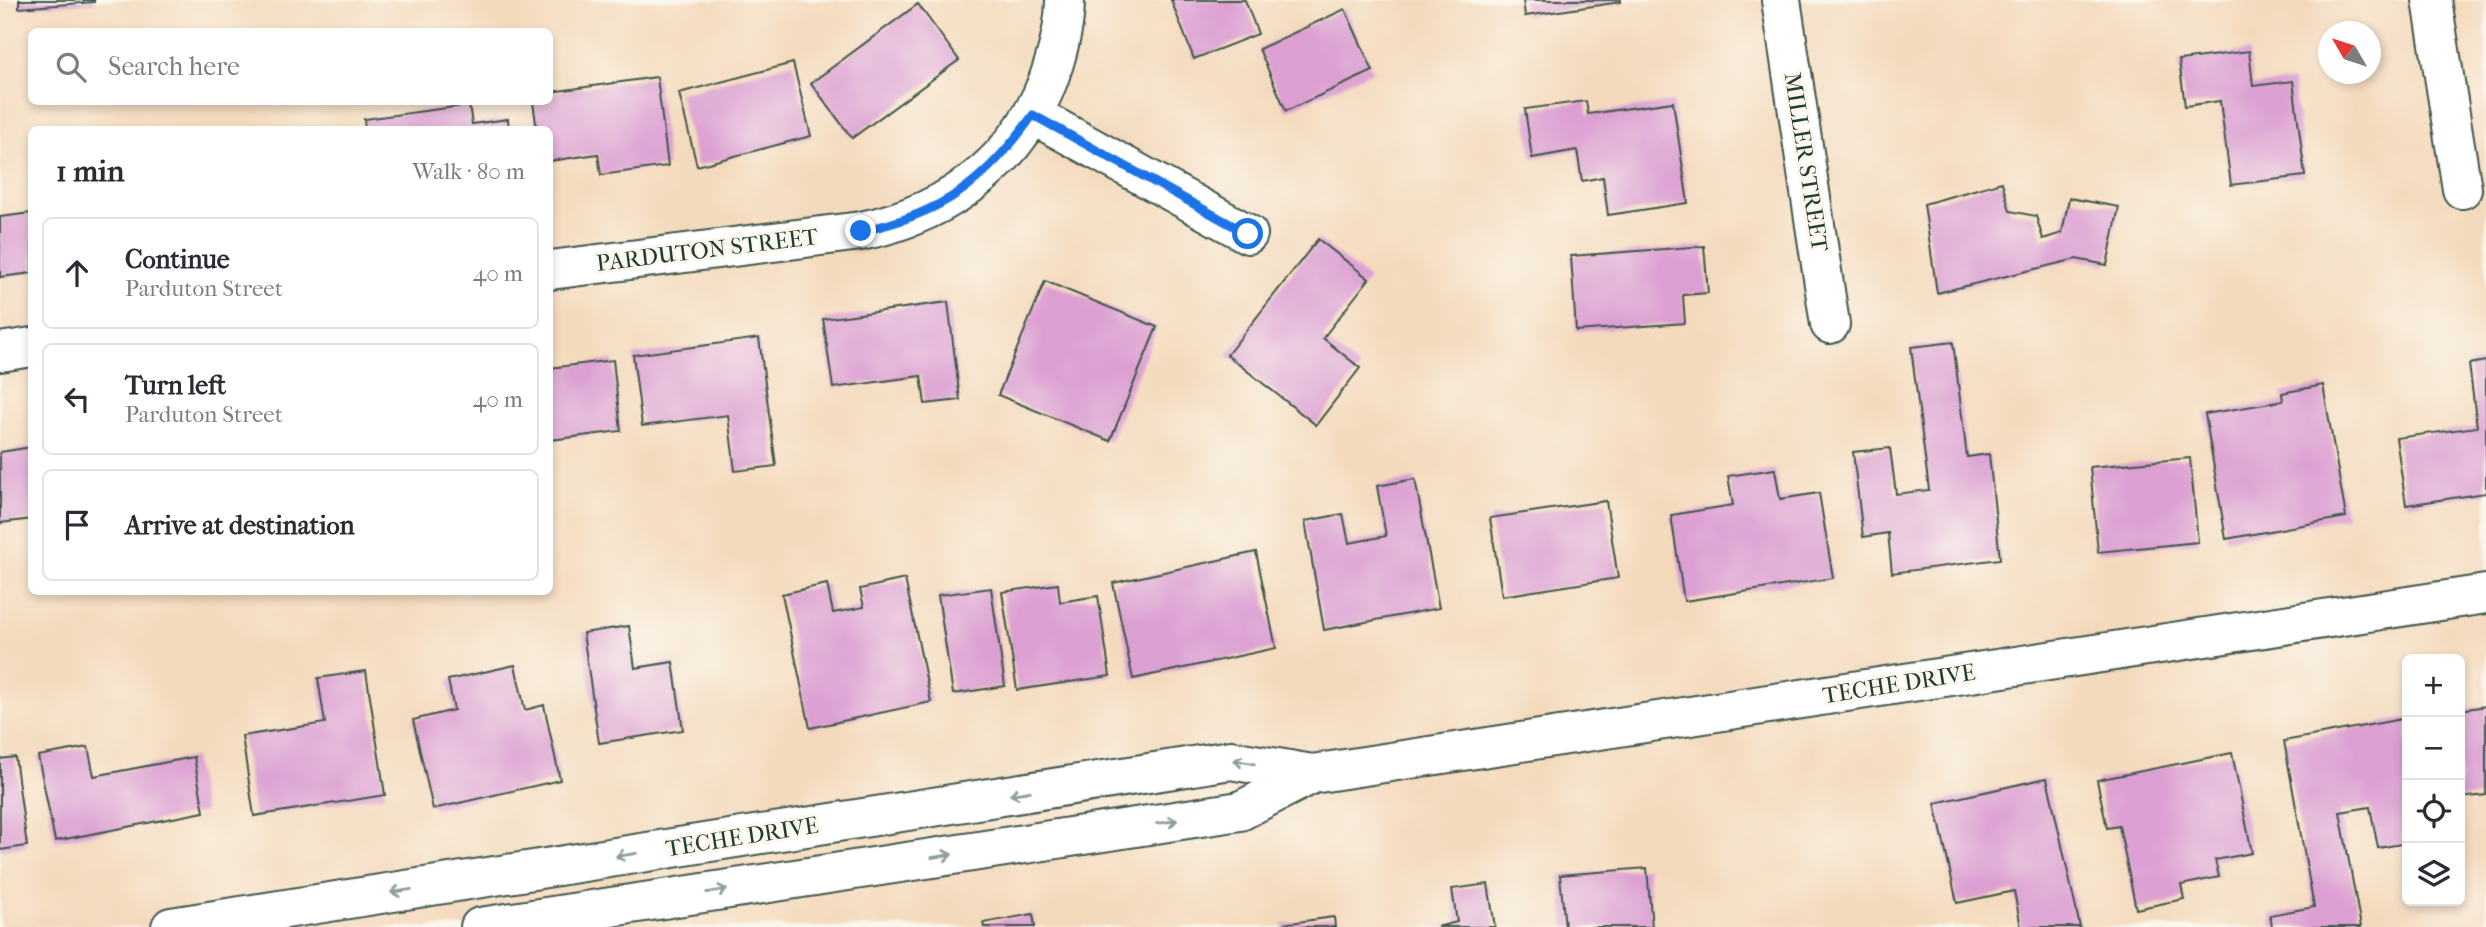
<!DOCTYPE html>
<meta charset="utf-8">
<style>
body{margin:0;font-family:"IM FELL French Canon",serif;background:#f2f2f3;color:#2b2b33}
.controls{position:absolute;right:21px;bottom:21px;display:grid;overflow:hidden;border-radius:10px;box-shadow:0 4px 10px #0003}
.controls button{width:63px;height:63px;display:grid;place-items:center;padding:0;border:0;border-bottom:2px solid #e1e1e2;background:#fff;color:#2b2b33;font:35px sans-serif}
.compass{position:absolute;left:2318px;top:21px;width:63px;height:63px;border-radius:50%;background:#fff;box-shadow:0 4px 10px #0003;rotate:309deg}
.stop{position:absolute;width:21px;height:21px;margin:-16px;border:5px solid #1a73e8;border-radius:50%;background:#fff}
.stop.end{background:#1a73e8;border-color:#fff;box-shadow:0 2px 7px #0008}
.list{margin:0;padding:0;list-style:none}
h2{display:flex;justify-content:space-between;align-items:center;height:91px;margin:0;padding:0 28px;font-size:30px}
h2 small{font-size:23px;font-weight:400;color:#7c7c81}
.list li{display:grid;grid-template-columns:46px 1fr auto;gap:21px;align-items:center;box-sizing:border-box;height:112px;margin:0 14px 14px;padding:0 14px;border:2px solid #e1e1e2;border-radius:10px}
.list b{display:block;font-size:26px;white-space:nowrap}
.list p{margin:0;font-size:23px;white-space:nowrap;color:#7c7c81}
.list em{font-size:23px;font-style:normal;color:#7c7c81}
.icon{flex:none;width:38px;height:38px;fill:none;stroke:currentColor;stroke-width:2;stroke-linecap:round;stroke-linejoin:round}
.map{position:relative;flex:none;width:2486px;height:927px;overflow:hidden}
.search{position:absolute;background:#fff;box-shadow:0 4px 10px #0003;left:28px;top:28px;width:525px;height:77px;display:flex;align-items:center;gap:18px;box-sizing:border-box;padding:0 24px;border-radius:10px;color:#7c7c81;font-size:26px}
.panel{position:absolute;background:#fff;box-shadow:0 4px 10px #0003;left:28px;top:126px;width:525px;height:469px;border-radius:10px}
.map>svg:first-child{display:block}
</style>
<div class="map">
<svg width="2486" height="927" viewBox="0 0 2486 927">
<rect width="100%" height="100%" fill="#fbf7ec"/>
<filter id="ink" filterUnits="userSpaceOnUse"><feTurbulence type="fractalNoise" baseFrequency=".0143" numOctaves="2"/><feDisplacementMap in="SourceGraphic" scale="14" xChannelSelector="R" yChannelSelector="G"/><feConvolveMatrix kernelMatrix="1 2 1 2 8 2 1 2 1" color-interpolation-filters="sRGB"/></filter>
<filter id="wash" filterUnits="userSpaceOnUse"><feTurbulence type="fractalNoise" baseFrequency=".00686" numOctaves="4" result="noise"/><feDisplacementMap in="SourceGraphic" scale="28" xChannelSelector="R" yChannelSelector="G"/><feGaussianBlur stdDeviation="1.57" result="paint"/><feColorMatrix in="noise" values="0 0 0 0 0 0 0 0 0 0 0 0 0 0 0 0 0 1.4 0 .05"/><feComposite in="paint" operator="in"/></filter>
<g filter="url(#wash)">
<rect width="100%" height="100%" fill="#f4dabd"/>
<g id="blocks">
<path fill="#db9fd2" d="M19,0H94V2L19,8Z
M1171,0H1245L1258,34L1194,59Z
M1523,0H1621V2L1525,16Z
M918,4L959,60L852,138L811,83Z
M1345,9L1373,71L1286,111L1259,49Z
M2249,51L2253,86L2293,81L2305,176L2231,185L2220,101L2185,106L2179,60Z
M793,63L811,136L697,166L679,93Z
M657,77L668,166L601,175L598,154L550,161V130H537L533,102H550V92Z
M1586,101L1588,114L1673,102L1688,203L1608,215L1603,177L1582,181L1577,150L1532,158L1525,109Z
M469,105L472,124L508,119L509,130H365L364,119Z
M2002,182L2010,211L2036,216L2043,239L2062,233L2069,198L2119,207L2107,265L2076,259L1937,293L1924,204Z
M32,213V273L0,277V217Z
M1318,239L1369,279L1323,338L1360,368L1316,425L1227,355Z
M1704,246L1708,293L1683,295L1685,323L1576,331L1571,256Z
M1045,281L1157,327L1110,441L998,395Z
M948,302L960,400L925,404L921,376L833,388L823,319Z
M759,338L776,466L735,471L728,415L642,426L633,355Z
M1953,342L1967,457L1989,454L2000,559L1892,573L1888,533L1863,537L1853,452L1890,448L1896,494L1929,490L1911,347Z
M613,360L621,431L550,440V368Z
M2486,361V493L2406,505L2396,438L2477,427L2469,364Z
M2323,385L2346,517L2226,539L2205,414L2283,401L2282,393Z
M32,447V519L0,523V452Z
M2190,458L2198,542L2098,552L2090,467Z
M1775,469L1780,499L1819,493L1833,578L1684,601L1671,515L1733,505L1728,476Z
M1415,479L1439,608L1324,630L1305,521L1343,514L1349,543L1386,536L1377,486Z
M1606,501L1618,578L1502,596L1490,518Z
M1256,552L1276,648L1133,679L1113,583Z
M905,579L931,702L810,728L782,594L827,584L833,613L864,607L860,589Z
M1058,584L1060,602L1098,596L1110,676L1017,690L1002,592Z
M991,588L1005,686L953,694L938,595Z
M629,626L635,668L673,662L683,730L599,743L583,633Z
M515,665L525,710L544,705L560,780L433,809L413,720L454,710L448,680Z
M366,671L385,795L254,816L242,736L325,723L318,678Z
M2486,706V795L2460,798V710Z
M2407,718V843L2378,848L2370,807L2340,812L2361,927H2272L2270,915L2314,907L2284,741Z
M88,747L94,776L194,757L204,812L55,841L38,756Z
M2232,753L2252,853L2215,860L2219,877L2181,885L2184,899L2136,909L2119,826L2107,828L2097,780Z
M15,757L27,846L0,850V759Z
M2047,778L2080,927H2021L2014,891L1957,903L1935,803Z
M1647,868L1652,927H1565L1560,875Z
M1488,884L1495,927H1437L1457,922L1452,889Z
M1033,914L1035,927H984L983,923Z
M1334,917L1335,927H1283L1282,924Z"/>
</g>
</g>
<g filter="url(#ink)">
<use href="#blocks" fill-opacity="0" stroke="#3f5549" stroke-width="2"/>
<g fill="none" stroke-linecap="round" stroke-linejoin="round">
<defs>
<path id="minor" d="M1781,0L1830,324
M2432,0L2462,189
M1033,115L1248,234
M550,270L861,231C954,212 1026,156 1054,63C1060,43 1065,22 1065,0
M0,352L32,347
M171,927L1231,760L1312,774L2486,594
M480,927L1240,811L1312,774"/>
</defs>
<use href="#minor" stroke="#3f5549" stroke-width="42"/>
<use href="#minor" stroke="#fff" stroke-width="38"/>
</g>
<defs><path id="oneway-shaft" d="M-6 0H5M1.5-3L5.5 0L1.5 3" fill="none" stroke-width="1.6" stroke-linecap="round" stroke-linejoin="round" transform="scale(1.75)"/></defs>
<g stroke="#8f9e9a">
<use href="#oneway-shaft" transform="translate(1244 762) rotate(-170)"/>
<use href="#oneway-shaft" transform="translate(1020 793) rotate(171)"/>
<use href="#oneway-shaft" transform="translate(1167 822) rotate(-9)"/>
<use href="#oneway-shaft" transform="translate(626 855) rotate(171)"/>
<use href="#oneway-shaft" transform="translate(942 856) rotate(-9)"/>
<use href="#oneway-shaft" transform="translate(401 891) rotate(171)"/>
<use href="#oneway-shaft" transform="translate(717 891) rotate(-9)"/>
</g>
</g>
<g fill="none" stroke-linecap="round" stroke-linejoin="round" filter="url(#ink)">
<path stroke="#1a73e8" stroke-width="9" d="M861,231C943,214 985,182 1033,115L1248,234"/>
</g>
<g text-anchor="middle" dominant-baseline="central" stroke-width="6" stroke-linejoin="round" paint-order="stroke">
<g font-size="23" fill="#1f3d34" stroke="#fbf7ec">
<text transform="translate(1806 162) rotate(81)">MILLER STREET</text>
<text transform="translate(707 250) rotate(-7)">PARDUTON STREET</text>
<text transform="translate(1899 684) rotate(-9)">TECHE DRIVE</text>
<text transform="translate(742 837) rotate(-9)">TECHE DRIVE</text>
</g>
</g>
</svg>
<div class="controls">
<button>+</button>
<button>−</button>
<button><svg class="icon" aria-label="locate" viewBox="0 0 24 24"><circle cx="12" cy="12" r="6"/><path d="M12 2v4M12 18v4M2 12h4M18 12h4"/></svg></button>
<button><svg class="icon" aria-label="layers" viewBox="0 0 24 24"><path d="M12 4l9 5-9 5-9-5zM3 14l9 5 9-5"/></svg></button>
</div>
<svg class="compass" viewBox="-18 -18 36 36"><path d="M0-13l5 13h-10z" fill="#e53935"/><path d="M0 13l5-13h-10z" fill="#7c7c81"/></svg>
<div class="stop" style="left:1248px;top:234px"></div>
<div class="stop end" style="left:861px;top:231px"></div>
<div class="search"><svg class="icon" aria-label="search" viewBox="0 0 24 24"><circle cx="10" cy="10" r="6"/><path d="M15 15l6 6"/></svg>Search here</div>
<section class="panel">
<h2>1 min<small>Walk · 80 m</small></h2>
<ul class="list">
<li><svg class="icon" aria-label="ahead" viewBox="0 0 24 24"><path d="M12 20V5M6 11l6-6 6 6"/></svg><div><b>Continue</b><p>Parduton Street</p></div><em>40 m</em></li>
<li><svg class="icon" aria-label="left" viewBox="0 0 24 24"><path d="M17 20v-9H6M10 6l-5 5 5 5"/></svg><div><b>Turn left</b><p>Parduton Street</p></div><em>40 m</em></li>
<li><svg class="icon" aria-label="arrive" viewBox="0 0 24 24"><path d="M6 21V4h12l-3 4 3 4H6"/></svg><div><b>Arrive at destination</b></div></li>
</ul>
</section>
</div>
